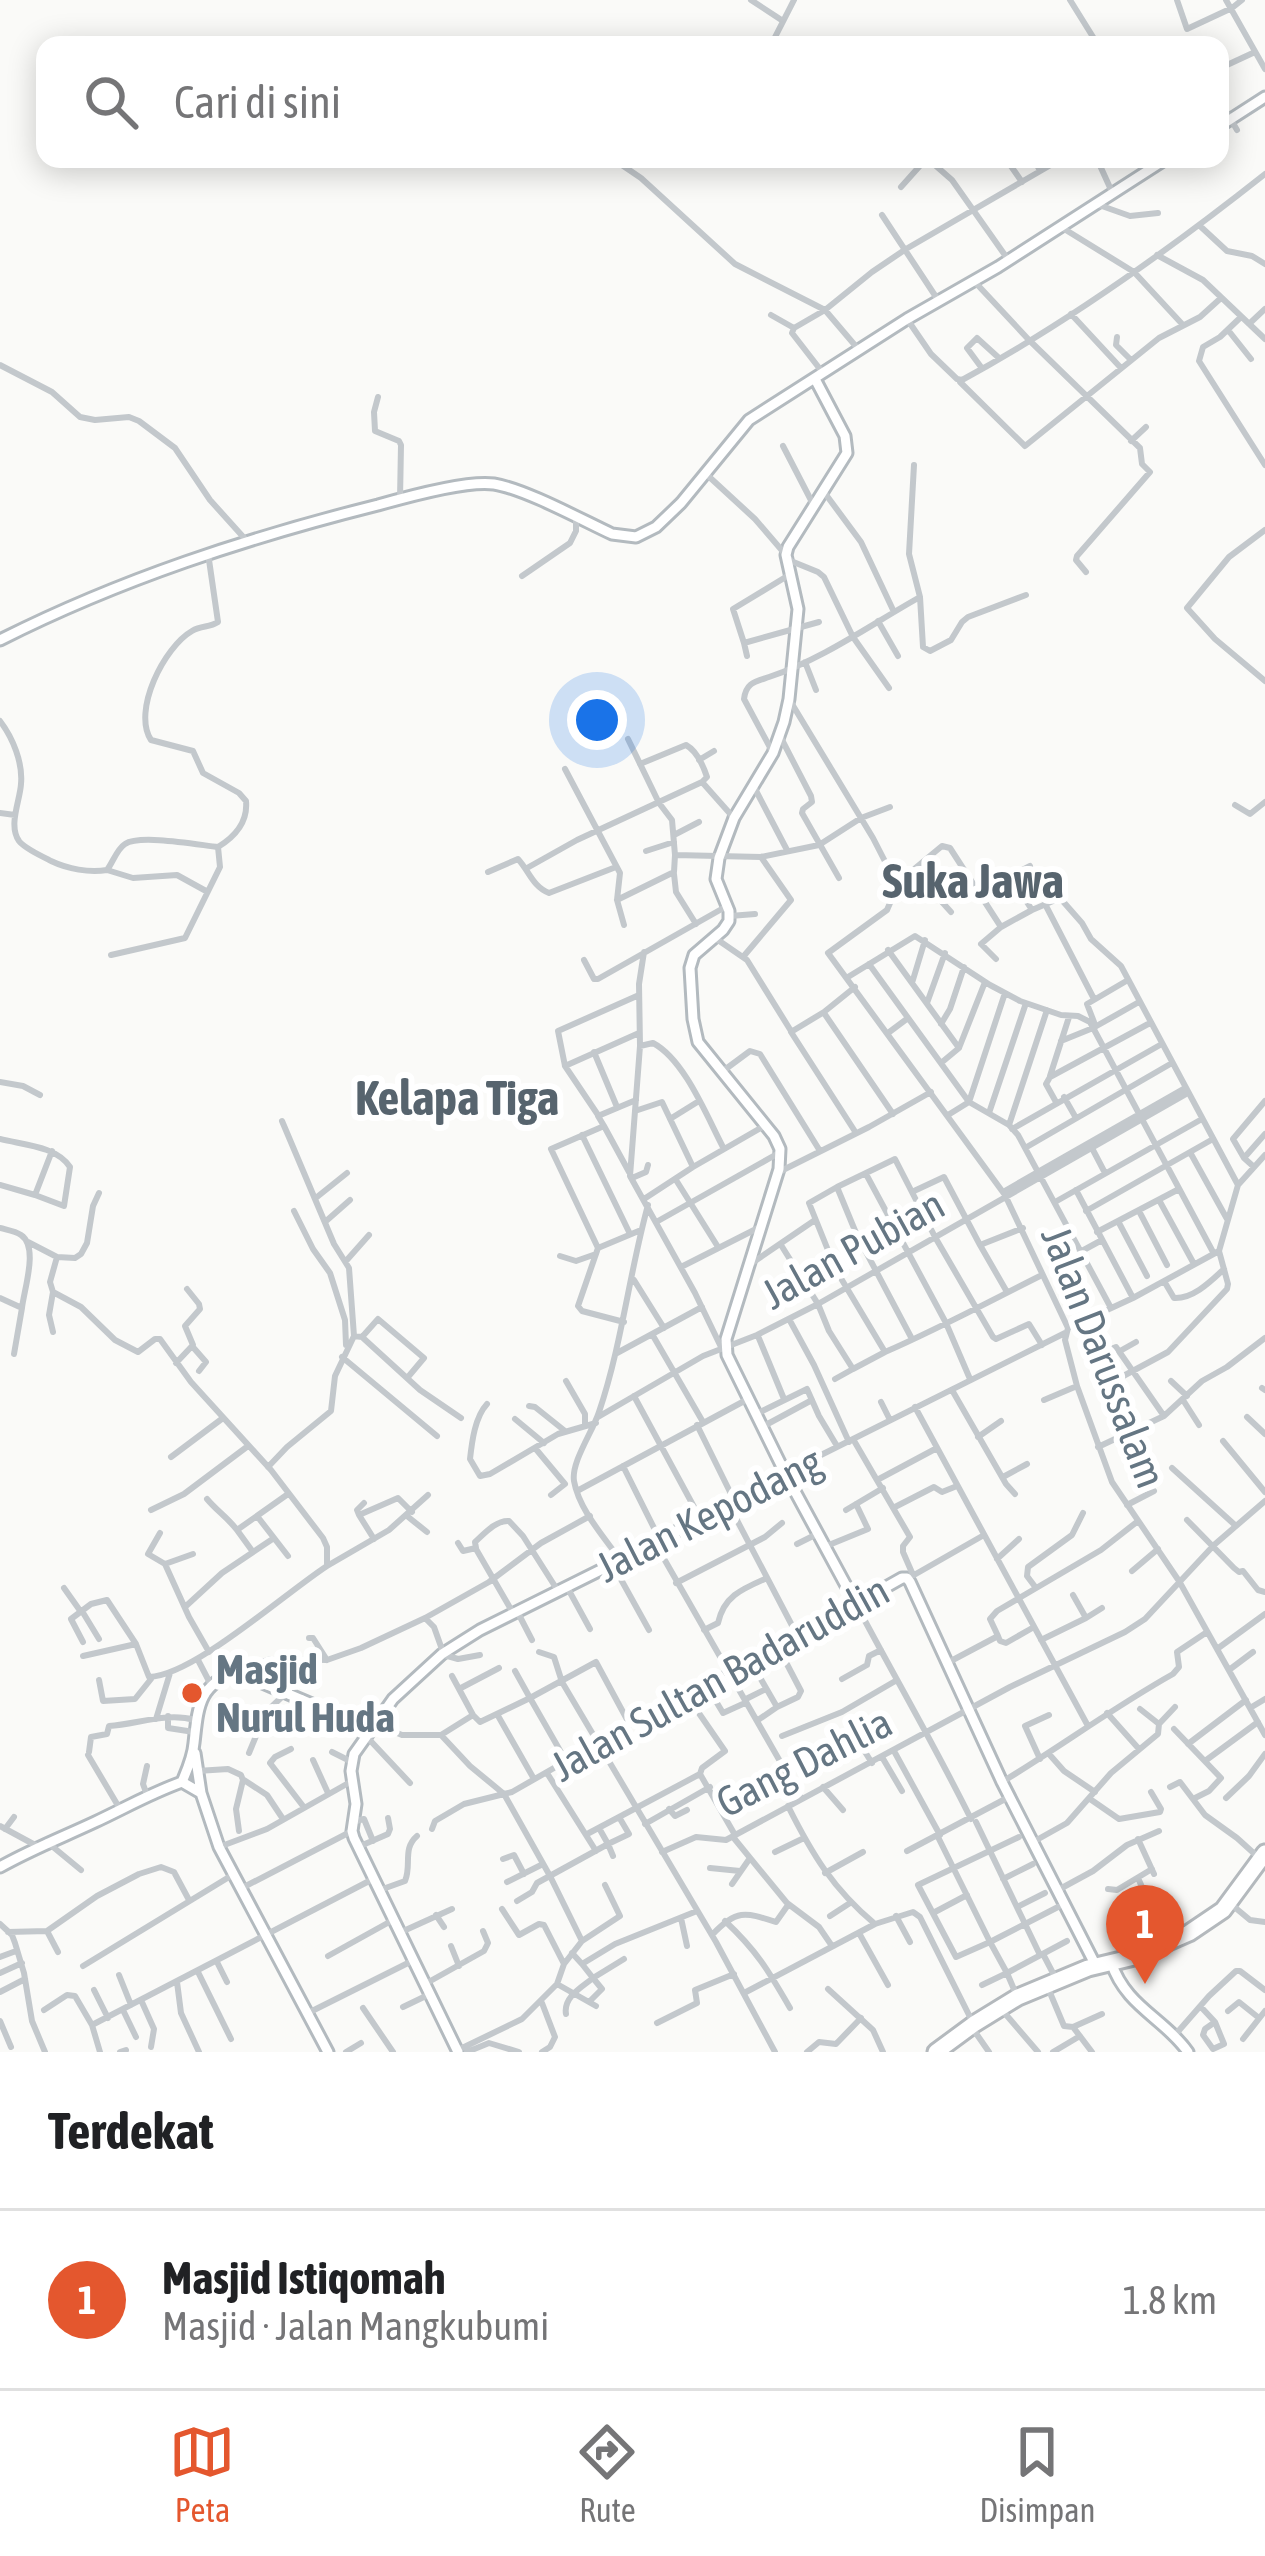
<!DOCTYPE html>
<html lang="id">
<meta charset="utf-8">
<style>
body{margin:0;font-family:"Asap Condensed",sans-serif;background:#f2f2f2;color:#202124}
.you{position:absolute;left:597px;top:720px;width:42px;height:42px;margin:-30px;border:9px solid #fff;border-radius:50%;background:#1a73e8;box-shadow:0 0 0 18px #1a73e833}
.badge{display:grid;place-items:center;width:78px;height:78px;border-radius:50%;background:#e4572e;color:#fff;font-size:39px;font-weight:700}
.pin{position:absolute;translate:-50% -99px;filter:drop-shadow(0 3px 6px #0008)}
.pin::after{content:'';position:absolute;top:63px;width:42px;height:36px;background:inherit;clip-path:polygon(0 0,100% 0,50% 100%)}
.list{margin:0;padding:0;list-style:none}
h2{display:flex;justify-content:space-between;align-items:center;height:156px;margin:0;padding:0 48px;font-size:51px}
h2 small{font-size:39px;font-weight:400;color:#757577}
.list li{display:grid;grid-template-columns:78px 1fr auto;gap:36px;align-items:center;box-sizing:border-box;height:180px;padding:0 48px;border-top:3px solid #e0e0e0}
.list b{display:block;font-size:45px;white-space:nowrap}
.list p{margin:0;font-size:39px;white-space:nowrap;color:#757577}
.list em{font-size:39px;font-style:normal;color:#757577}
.icon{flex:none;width:66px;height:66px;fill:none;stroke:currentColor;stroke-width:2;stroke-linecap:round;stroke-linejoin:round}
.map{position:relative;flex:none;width:1265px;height:2052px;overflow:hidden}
.search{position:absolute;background:#fff;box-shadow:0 6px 30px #0003;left:36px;right:36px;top:36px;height:132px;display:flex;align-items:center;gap:30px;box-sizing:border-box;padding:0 42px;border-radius:24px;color:#757577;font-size:45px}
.sheet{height:336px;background:#fff}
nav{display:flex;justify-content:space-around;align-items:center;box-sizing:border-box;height:168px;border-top:3px solid #e0e0e0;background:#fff;font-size:33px;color:#757577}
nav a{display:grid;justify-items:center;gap:6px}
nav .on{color:#e4572e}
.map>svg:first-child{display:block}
</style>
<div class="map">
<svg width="1265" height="2052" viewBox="0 0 1265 2052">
<rect width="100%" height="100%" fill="#fafaf8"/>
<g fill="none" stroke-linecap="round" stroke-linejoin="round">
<defs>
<path id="secondary" d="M1220,126L1265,97
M815,379L845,436L847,453L788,547L786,555L798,609L789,699L784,722L773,753L734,818L719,858L716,879L729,911V921L723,930L694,955L690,968L693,1019L698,1042L774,1136L780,1149L779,1169L726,1339L727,1355L785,1473L856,1604L902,1578H907L910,1582L1002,1782L1096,1966
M0,640C121,579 247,538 378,505C406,497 467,480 494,484C525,489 582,520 612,534L636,537L656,527L681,503L749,420L907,319L998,267L1166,159
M195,1753L201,1793
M182,1782C187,1770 193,1757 194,1743C198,1708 198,1684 237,1672L321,1708L375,1724
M0,1867C32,1849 63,1837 95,1822C125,1808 151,1793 182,1782L201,1793L219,1847L328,2052
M1111,1962C1126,2007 1163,2017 1188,2052
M458,2052L354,1838L352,1831L356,1804L351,1771L354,1754L393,1699L442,1654L480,1630L655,1543L785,1473"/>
<path id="highway" d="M936,2052L974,2024L1018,1997L1088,1968L1134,1957L1189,1933L1223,1910L1265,1853"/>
</defs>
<use href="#secondary" stroke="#b3babf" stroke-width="15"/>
<use href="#highway" stroke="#b4b9bd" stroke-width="21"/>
<path stroke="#c3c8cc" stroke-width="6" d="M751,0L783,21
M1070,0L1098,45
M1177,0L1187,29L1232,8L1242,0
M1226,0L1265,69
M771,45L794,0
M1220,60L1223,64L1227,65L1255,52
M1220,101L1237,130
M613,159L641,178L735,264L825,310L859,350
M928,159L952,180L1007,258
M1006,159L1022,182
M1034,159L1040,171
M1097,159L1112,192
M901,187L926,159
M1099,205L1130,216L1158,213
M882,215L938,300
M1200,226L1227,251L1252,256L1265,264
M1061,227L1134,272L1183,325
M1157,255L1203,280L1265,339
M973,280L1029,340L1140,448L1142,464L1150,472L1077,556L1076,560L1086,572
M1071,314L1121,368
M771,315L794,328L792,333L823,373
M1241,317L1220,337L1203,347L1199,361L1265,465
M907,319L931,354L957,379L962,380C1069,322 1169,250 1265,174
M1249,324L1265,309
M794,328L825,310L872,272L906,249L1061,159
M1228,330L1251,359
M1117,337L1116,345L1131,360
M0,365L52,392L80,417L95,420L129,417L139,421L175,448L210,500L246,540
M981,367L967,348L977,338L999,358
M960,382L1025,446L1159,338L1200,317L1221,298
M378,397L374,412L375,431L399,441L401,445L400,499
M1131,441L1146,427
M783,446L814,506
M914,465L909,554L920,597
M705,473L755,519L791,561L818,572L824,577L853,637L889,688
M824,492L861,542L894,612
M1265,530L1229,557L1187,608L1215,639L1265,681
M208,553L218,622C209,628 202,625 192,631C164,647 132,711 151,740L193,751L203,773L239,793L246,801C248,822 236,836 218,847
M789,575L733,609L744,643L819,622
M522,576L570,543L576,531V517
M878,621L898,656
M744,643L747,656
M805,662L816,690
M789,699L873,838L893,877V896L887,910L828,953L1005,1195L1068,1328L1065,1340L1077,1386L1112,1482L1179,1581L1265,1735
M0,721C13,738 23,763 21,784C20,801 8,825 19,841C25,849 42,856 51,861C68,869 89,873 107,870C113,862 117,849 125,844C140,834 199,845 218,847L220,867L185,938L111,955
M780,736L811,796L812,802L803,809L802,813L839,878
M773,753L744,699C746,683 754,682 769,677C823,659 870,625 920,597L923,647L930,651L951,640L962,622L968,617L1026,595
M699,760L714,751
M640,764L686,745C697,751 703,765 707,777L702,782
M565,769L620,873L617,900L624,925
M753,785L787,850
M1235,805L1250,814L1265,802
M0,813L15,815
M674,835L699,822
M646,851L674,842
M675,855L761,857L819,845L861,818L890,807
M527,868L577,840L702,782L733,817
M107,870L133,878L177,875L206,891
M913,870L951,912
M488,872L518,859C529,871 533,887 549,893L616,867
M674,874L676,892L696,924
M893,877L913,870L942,846L950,848L1001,927L981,944L996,959
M979,892L1030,866
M617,900L674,872L675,855L672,820L659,803L628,739
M1045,904L1094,999
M1032,910L1060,898L1082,923L1091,939L1121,966L1238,1185
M730,916L755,914
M1001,927L1032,910L1011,877
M715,938L747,960L791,1031
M888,950L959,1048L941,1063
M644,952L639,984L640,1046L630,1176L695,1293L721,1347
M743,957L791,900L761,857
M584,960L594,979H598L727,906
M869,964L969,1102
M848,977L915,936L990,985L1020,1001L1061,1015L1078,1016L1090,1022L1213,1252
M912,983L925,940
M855,987L824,1012L791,1032L856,1133
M927,1003L945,953
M824,1013L893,1114
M1094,1022L1087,1004L1128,980
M941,1024L950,1009L964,967
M888,1033L908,1018
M1061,1041L1093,1028L1139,1002
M640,1046L653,1043C685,1060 707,1117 724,1149
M959,1048L985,982
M594,1052L617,1107
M565,1066L558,1031L639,995
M723,1071L750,1051L760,1054L820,1151
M1050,1076L1069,1017
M0,1082L23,1086L40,1095
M1064,1097L1076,1118
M969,1102L1005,993
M1056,1102L1046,1084L1050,1077L1150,1023
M635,1111L662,1102L693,1167
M989,1113L1026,1003
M598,1115L565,1066L639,1033
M948,1115L969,1102L1009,1125L1018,1135L1111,1308
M670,1119L699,1101
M1009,1125L1047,1010
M604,1126L629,1172
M1012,1129L1160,1045
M582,1135L630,1234
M0,1139C24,1145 56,1146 70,1167L64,1206L35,1195L0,1185
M1025,1148L1172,1063
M1093,1150L1105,1173
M1191,1154L1227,1219
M1244,1158L1265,1134
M1254,1167L1244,1158L1233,1139L1265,1101
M781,1171L869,1127L931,1092
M866,1174L946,1323L970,1379
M632,1178L646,1172L648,1165
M676,1180L718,1247
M837,1187L856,1233L912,1339
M1076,1190L1133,1298
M914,1191L944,1177L980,1245L1023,1228
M1003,1192L1185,1088
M35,1195L52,1151
M317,1197L347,1173
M644,1199L693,1167L764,1126
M1159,1200L1194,1264
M1055,1202L1202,1119
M294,1211L313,1249L330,1273L345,1320L346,1345
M1086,1211L1213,1139
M1139,1211L1167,1265
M658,1221L777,1154
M1118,1221L1147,1276
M325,1222L350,1200
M0,1228C7,1230 15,1231 21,1235C39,1247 24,1289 22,1308
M1097,1232L1179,1189
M28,1242L57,1257L50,1282L53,1292L81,1307L115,1340L138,1352L155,1339H160L191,1382L271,1470L323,1538L327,1547V1566C284,1594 193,1676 149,1677L136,1644L107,1600L91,1604L71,1619L83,1642
M781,1245L818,1304L829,1331L853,1369L885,1352
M980,1245L1007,1292
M598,1248L551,1149L604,1126L598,1116L636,1100
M1080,1252L1102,1240
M560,1256L576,1261L596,1254
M57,1257L75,1258L81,1254L87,1243L93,1206L99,1193
M346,1261L369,1235
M752,1263L815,1220
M681,1267L758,1228
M634,1280L664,1328
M1164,1281L1174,1298C1193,1299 1210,1282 1224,1269
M0,1298L22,1308L14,1354
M789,1319L814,1365L849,1442
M624,1322L582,1311L578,1306L598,1248L641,1230
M1068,1328L1133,1298L1219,1251L1238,1185L1265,1155
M53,1332L49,1315L53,1292
M652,1334L703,1422
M354,1336L362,1337L420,1390L461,1418
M758,1336L784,1399
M362,1337L378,1319L424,1358L408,1377
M1042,1345L1029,1324L996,1339L993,1337L935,1237L895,1159L837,1187L809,1203L836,1270L885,1352C938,1329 990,1301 1042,1275
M192,1346L206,1362L199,1371
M1120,1351L1136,1342
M617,1353L702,1307
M1101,1353L1116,1347L1164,1416
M342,1357L437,1436
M176,1363L193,1345L185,1326L200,1309L199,1304L187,1289
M835,1379L853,1369
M566,1381L585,1414V1425
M1171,1381L1187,1396
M1262,1388L1265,1390
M952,1390L1006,1484L1015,1494
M634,1396L700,1518
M1044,1400L1077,1386
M1183,1400L1199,1425
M881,1402L890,1420
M487,1404C475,1417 472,1441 470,1459L480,1476L490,1474L558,1434L596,1423
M529,1406L535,1407L565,1431
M915,1407L1088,1726
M756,1414L807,1389L819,1416L837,1446
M598,1417L703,1356L757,1335L818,1304L1188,1093
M1247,1417L1265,1434
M515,1419L544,1443
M697,1425L734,1500
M762,1427L812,1400
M1139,1427L1114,1381L1168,1352L1227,1289L1228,1284L1219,1251
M978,1437L1001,1421
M853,1439L910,1537L903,1546V1552L913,1575
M1223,1441L1265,1492
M1098,1447L1164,1416L1202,1381L1227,1367L1265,1338
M535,1448L565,1484
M171,1457L223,1418
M623,1466L660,1540
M268,1467L287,1447L331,1411L335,1376L354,1336L349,1268L334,1244L282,1121
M1172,1468L1236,1526
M785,1473L1065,1333
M1003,1477L1027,1464
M879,1479L937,1448
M577,1491L748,1399
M551,1495L565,1484
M207,1499C217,1511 227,1517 237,1530L288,1494
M728,1503L797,1635
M1127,1505L1154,1491
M893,1508L934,1487L942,1492L957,1486
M151,1510L184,1494L248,1446
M846,1510L883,1488
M359,1515L357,1510L364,1503
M257,1516L288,1556
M407,1516L427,1532
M1187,1520L1234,1568L1239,1572L1243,1571L1258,1590L1265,1592
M237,1530L253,1552
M160,1533L148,1554L165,1564L189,1617L209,1652
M374,1539L359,1515L398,1498L412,1512
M458,1543L463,1551L476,1548
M655,1543L801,1798
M797,1544L817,1534
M824,1547L868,1529L856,1504
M476,1548L475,1542C484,1534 496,1520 509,1521L523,1536L558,1591
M476,1549L513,1613
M997,1559L1019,1539
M621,1561C605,1538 579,1510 574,1481C571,1462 593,1431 599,1412C622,1344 629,1274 648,1205
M165,1564L193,1554
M613,1565L649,1630
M327,1566L389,1530L428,1495
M1132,1571L1158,1549
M914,1575L984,1535
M676,1583L765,1537L782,1523
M567,1587L590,1629
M64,1588L81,1612
M1036,1588L1027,1576L1028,1567L1072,1535L1083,1513
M1073,1595L1086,1618
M185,1607L222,1573L274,1538
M82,1611L99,1639
M517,1611L532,1640
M425,1618L434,1627L444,1655L458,1659L480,1655
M704,1630L718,1623C724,1596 742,1589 767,1578
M998,1636L1000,1641L1006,1643L1034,1627
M309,1638H313L327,1660
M1041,1640L1086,1618L1102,1608
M1217,1649L1265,1614
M539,1652L554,1657L562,1682L716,1942L775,2052
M83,1656L136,1644
M198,1660L211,1685
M751,1662L777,1707L758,1720
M949,1662L998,1636L990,1619L997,1611L1101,1550L1138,1521
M1229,1670L1253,1652
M515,1671L530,1698L596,1662L630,1725
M237,1672L270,1659L327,1660L361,1648L425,1618L489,1582L541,1543L590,1516
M452,1676L459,1689
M842,1679L867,1665L869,1656L881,1650
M99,1680L103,1701L135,1699L151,1679
M705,1683L723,1713L745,1703
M685,1693L725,1751L702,1768L700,1774L735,1835
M746,1699L766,1689
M777,1707L798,1697L801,1691L778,1647
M1250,1708L1265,1699
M1140,1709L1159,1724
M1107,1713L1139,1749
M497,1714L534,1779
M473,1715L480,1722L530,1698L566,1761
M168,1716V1728L194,1732
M156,1719L170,1673
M375,1724L402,1735H441L470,1766L504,1794L512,1792L685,1693L856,1604C894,1676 935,1746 971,1819
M1174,1729L1221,1778L1209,1791L1193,1799
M441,1735L473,1715L459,1689L499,1668
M366,1736L410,1783
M782,1736L842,1712L897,1680
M860,1744L856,1737L875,1723
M1188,1744L1246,1700
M852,1748L860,1744L872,1763
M291,1749L275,1757L270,1763L303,1806
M894,1751L940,1835
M89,1752L91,1737L107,1734L109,1726C138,1724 167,1712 195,1720
M332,1752L352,1762
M249,1753L266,1712L285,1694
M1049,1754L1064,1771L1095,1792
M88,1755L120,1809
M882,1757L902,1791
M1040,1759L1025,1726L1049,1715
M313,1760L328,1793
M1205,1761L1258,1722
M782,1765L813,1750
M147,1766L143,1784L147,1795
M197,1771L228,1769L241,1775L243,1780L236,1809L239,1831
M547,1773L596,1851
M244,1780L267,1795L283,1819
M1002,1782C1060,1747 1114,1707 1173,1674L1179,1667L1177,1652L1207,1632
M823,1787L843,1810
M1170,1787L1180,1782L1205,1815L1237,1838L1258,1857
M1226,1798L1249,1776L1265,1754
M1090,1799L1119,1819L1160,1812L1161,1809L1151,1792
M788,1806C812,1854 833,1889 875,1924
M669,1809L675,1816L687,1810
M352,1822L364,1819L373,1841
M976,1822L1040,1955
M645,1824L710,1787
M0,1826L37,1846
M5,1829L14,1817
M432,1829L435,1821L464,1804L504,1794L550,1876L582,1941L564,1964L557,1984L596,2006
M589,1833L700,1774
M733,1837L787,1903L819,1927L832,1946
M1019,1837L918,1885L956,1957L990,1942L1007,1973L1067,1941
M939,1839L990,1942L1058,1907
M1138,1839L1154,1874
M47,1842L81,1870
M1033,1842L1067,1823L1111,1773L1158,1734L1159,1724L1175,1707
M219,1847L267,1829L352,1781
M358,1847L388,1834L390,1829L388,1818
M907,1851L1009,1797
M662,1852L696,1837L726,1840L1010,1687L1125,1632L1145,1619L1214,1545L1265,1501
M775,1852L804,1838
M613,1856L608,1844L629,1834L619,1817
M503,1859L514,1855L524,1874
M710,1868L740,1871
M825,1873L863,1852
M1138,1878L1146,1896
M1003,1879L1033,1864
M507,1882L543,1864
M732,1884L750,1858
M242,1888L352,1831
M1108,1889L1117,1890L1152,1869
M380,1890L405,1881C412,1865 402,1849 417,1836
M1058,1890L1093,1871L1127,1845L1159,1831
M517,1901L532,1892L537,1883L608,1844L599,1828
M1232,1905L1250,1920L1265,1922
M1017,1907L1045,1893
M502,1909L519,1935L539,1924L544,1925L564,1964
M933,1913L967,1895
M436,1915L444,1927
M830,1916L850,1903
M896,1916L910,1942
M681,1918L687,1946
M725,1921C757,1951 768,1970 790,2008
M0,1924L12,1935L15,1943L24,1973L32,2021L45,2052
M47,1931L58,1952
M8,1932L47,1931L97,1896L139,1874L161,1867L174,1872L189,1900
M399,1933L452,1909
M859,1933L888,1985
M712,1935C736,1909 745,1912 776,1922L788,1905
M582,1941L620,1916L605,1885
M451,1946L459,1966
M572,1953L582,1964L615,1944L697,1911
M1043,1954L1055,1977
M328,1956L393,1920
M0,1957L16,1951
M217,1962L227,1982
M582,1964L593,1978L624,1959
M83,1966L234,1874
M198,1972L231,2039
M0,1973L22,1963
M119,1975L131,2005
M177,1982L181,2013L199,2052
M425,1984L484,1951L488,1943L483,1931
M982,1985L1007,1973L1016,1994
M1048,1988L1064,2026L1073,2027L1092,2052
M828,1989L873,2030L883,2052
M94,1990L108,2018
M0,1992L25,1979
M746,1992L875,1924L913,1912L920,1917L972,2021
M141,2000L154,2029L151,2047
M403,2007L430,1994
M1201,2007L1215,2022L1205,2029L1203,2035L1213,2049L1224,2044L1215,2022
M363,2008L393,2052
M44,2010L67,1995L75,1996L92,2025L100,2052
M123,2010L136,2037
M1002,2010L1038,2052
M1228,2011L1239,2002L1259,2018
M308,2013L412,1961
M566,2014C563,1997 582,1987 593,1978L602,1989L589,2002
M0,2021L11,2047
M657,2023L697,2003L695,1990L734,1974
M92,2025L373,1879
M1073,2027L1102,2014
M973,2029L989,2052
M1175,2035L1209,1996L1236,1971H1240L1265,1990
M1243,2039L1265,2011
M458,2050L522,2019L557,1984
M120,2052L126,2050
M346,2052L361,2043
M467,2052L489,2043L519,2052
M542,2052L550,2047L555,2037L542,2003
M807,2052L819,2042L836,2044L861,2018
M1053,2052L1080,2036"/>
<use href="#secondary" stroke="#fff" stroke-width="9"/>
<use href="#highway" stroke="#fff" stroke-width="15"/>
</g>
<circle fill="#e4572e" stroke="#fff" stroke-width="4.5" cx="192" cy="1693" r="12"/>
<g text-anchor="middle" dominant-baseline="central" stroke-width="12" stroke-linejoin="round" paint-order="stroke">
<g font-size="42" fill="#657683" stroke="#fff">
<text transform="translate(853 1249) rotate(-29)">Jalan Pubian</text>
<text transform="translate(1104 1357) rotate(69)">Jalan Darussalam</text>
<text transform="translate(709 1514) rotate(-27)">Jalan Kepodang</text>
<text transform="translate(720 1678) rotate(-29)">Jalan Sultan Badaruddin</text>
<text transform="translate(804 1762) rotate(-27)">Gang Dahlia</text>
</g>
<g font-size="42" font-weight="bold" fill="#657683" stroke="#fff" text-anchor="start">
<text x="216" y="1669">Masjid<tspan x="216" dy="48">Nurul Huda</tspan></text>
</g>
<g font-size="48" font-weight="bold" fill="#57646e" stroke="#fff">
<text x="973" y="880">Suka Jawa</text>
<text x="457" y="1097">Kelapa Tiga</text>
</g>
</g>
</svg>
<div class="you"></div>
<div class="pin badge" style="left:1145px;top:1984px">1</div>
<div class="search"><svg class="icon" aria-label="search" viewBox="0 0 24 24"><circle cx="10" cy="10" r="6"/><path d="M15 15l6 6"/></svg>Cari di sini</div>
</div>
<section class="sheet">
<h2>Terdekat<small></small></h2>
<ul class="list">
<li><span class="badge">1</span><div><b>Masjid Istiqomah</b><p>Masjid · Jalan Mangkubumi</p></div><em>1.8 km</em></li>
</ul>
</section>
<nav>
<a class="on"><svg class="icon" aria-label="map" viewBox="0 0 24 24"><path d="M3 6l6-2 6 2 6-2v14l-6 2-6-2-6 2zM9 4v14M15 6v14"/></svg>Peta</a>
<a><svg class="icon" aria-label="directions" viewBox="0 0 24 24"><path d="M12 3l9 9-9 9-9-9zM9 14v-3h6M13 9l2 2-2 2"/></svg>Rute</a>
<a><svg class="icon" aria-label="saved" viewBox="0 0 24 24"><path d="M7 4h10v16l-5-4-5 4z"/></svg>Disimpan</a>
</nav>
